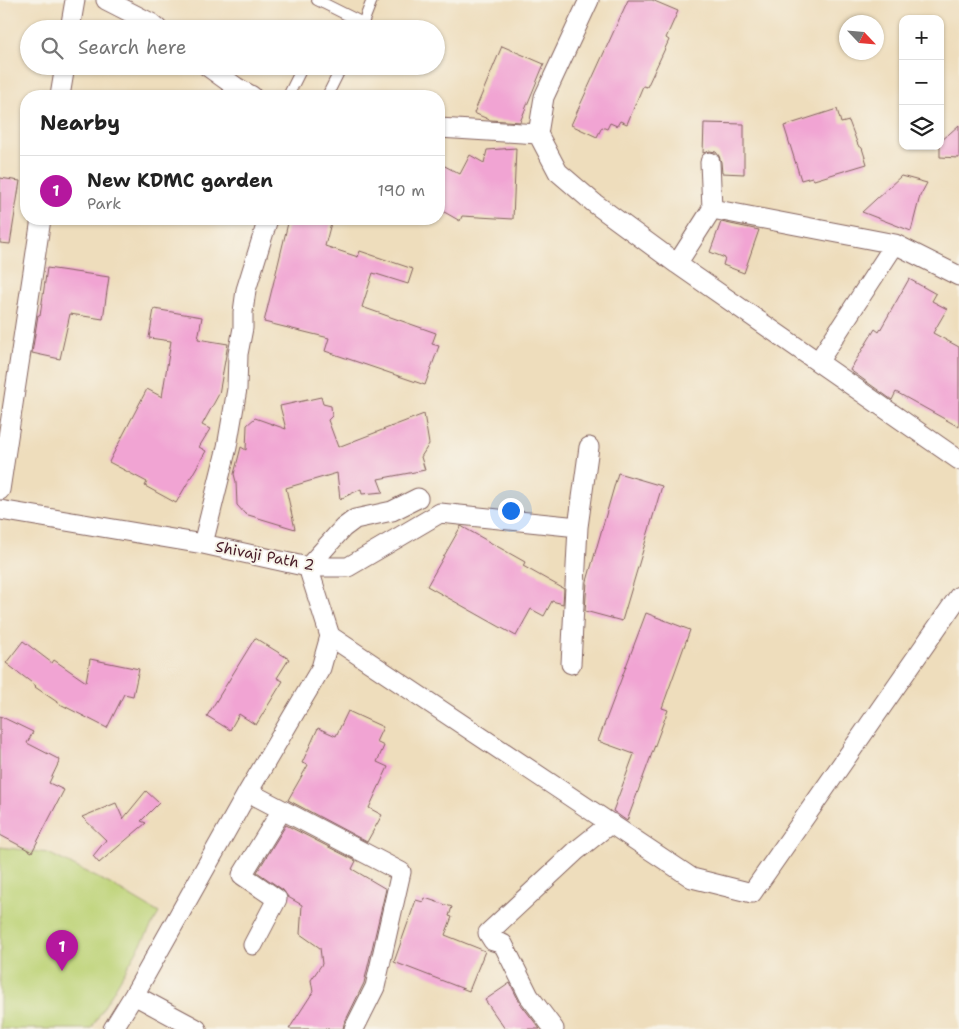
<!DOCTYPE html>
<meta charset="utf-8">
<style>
body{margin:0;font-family:"Shantell Sans",sans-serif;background:#f6f6f6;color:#222}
.controls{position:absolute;right:15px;top:15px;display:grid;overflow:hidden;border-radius:10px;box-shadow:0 1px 4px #0004}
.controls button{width:45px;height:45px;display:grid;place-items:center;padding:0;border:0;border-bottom:1px solid #e0e0e0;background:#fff;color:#222;font:25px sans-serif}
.compass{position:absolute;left:839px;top:15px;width:45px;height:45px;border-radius:50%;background:#fff;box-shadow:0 1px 4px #0004;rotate:116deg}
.you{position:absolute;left:510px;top:510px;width:18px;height:18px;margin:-12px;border:4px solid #fff;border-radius:50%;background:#1a73e8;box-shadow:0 0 0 8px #1a73e833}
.badge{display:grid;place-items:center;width:32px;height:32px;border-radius:50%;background:#b5179e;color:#fff;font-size:16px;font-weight:700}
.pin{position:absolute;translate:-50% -41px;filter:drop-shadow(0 1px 2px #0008)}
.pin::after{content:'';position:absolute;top:26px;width:18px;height:15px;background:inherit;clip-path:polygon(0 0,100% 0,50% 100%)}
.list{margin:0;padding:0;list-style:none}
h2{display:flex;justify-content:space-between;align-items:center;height:65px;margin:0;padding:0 20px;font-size:21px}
h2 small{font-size:16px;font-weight:400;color:#767676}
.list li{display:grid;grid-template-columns:32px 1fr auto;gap:15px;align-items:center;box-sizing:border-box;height:70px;padding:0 20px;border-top:1px solid #e0e0e0}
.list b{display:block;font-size:19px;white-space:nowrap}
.list p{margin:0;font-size:16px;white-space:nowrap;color:#767676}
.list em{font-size:16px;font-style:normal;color:#767676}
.icon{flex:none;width:28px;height:28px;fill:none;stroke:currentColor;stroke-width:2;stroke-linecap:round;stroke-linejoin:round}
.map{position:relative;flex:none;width:959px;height:1029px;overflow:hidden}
.search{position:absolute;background:#fff;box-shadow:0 1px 4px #0004;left:20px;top:20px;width:425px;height:55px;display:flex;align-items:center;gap:12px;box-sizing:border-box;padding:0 18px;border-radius:28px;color:#767676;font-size:19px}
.panel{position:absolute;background:#fff;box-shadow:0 1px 4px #0004;left:20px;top:90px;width:425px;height:135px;border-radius:20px}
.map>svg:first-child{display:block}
</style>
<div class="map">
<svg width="959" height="1029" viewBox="0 0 959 1029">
<rect width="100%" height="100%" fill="#f7f3e8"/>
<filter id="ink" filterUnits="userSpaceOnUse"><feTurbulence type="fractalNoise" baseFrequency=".02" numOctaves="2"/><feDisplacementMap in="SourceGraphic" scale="10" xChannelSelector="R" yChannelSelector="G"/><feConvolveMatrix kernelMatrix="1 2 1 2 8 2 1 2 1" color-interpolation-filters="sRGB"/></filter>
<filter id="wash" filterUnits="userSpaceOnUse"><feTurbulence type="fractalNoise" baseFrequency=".0096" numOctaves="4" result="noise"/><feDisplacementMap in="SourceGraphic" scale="20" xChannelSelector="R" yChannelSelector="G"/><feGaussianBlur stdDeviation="1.12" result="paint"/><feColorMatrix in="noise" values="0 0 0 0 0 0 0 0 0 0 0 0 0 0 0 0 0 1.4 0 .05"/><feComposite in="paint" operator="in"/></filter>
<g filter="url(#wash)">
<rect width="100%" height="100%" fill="#eeddbc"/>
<path fill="#bdd377" stroke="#847951" d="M0,847L48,853L110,884L159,913L91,1029H0Z"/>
<g id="blocks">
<path fill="#f1a4d3" d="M628,0H652L678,11L666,38L669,40L647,87L643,86L627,124L620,121L617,126L610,123L607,129L602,127L597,137L571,125Z
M502,46L544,64L520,122L490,120L474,113Z
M837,109L841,123L849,121L858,145L862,148L867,164L814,180L812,177L801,180L784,126Z
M704,123L744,124V174L722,173L721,162L719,156L716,152L710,151L703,153Z
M959,125V158L940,157V142Z
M516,148L513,219L462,216L460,221L439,209V163L460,174L470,155L484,163L487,150Z
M901,176L927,183L920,196L911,231L862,212Z
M0,178L20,181L10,244L0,243Z
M289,219H332L325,246L358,257L360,251L413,269L408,284L373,273L362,307L436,333L432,344L439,346L425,385L325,351L329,338L264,322Z
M721,222L759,230L744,273L723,265L725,258L710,252Z
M47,268L109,277L103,319L70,314L60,359L32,353L38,315L40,316Z
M909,279L936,294L932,301L947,309L933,333L959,347V427L896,392L892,400L850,370L875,329L879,332Z
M154,309L202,317L198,339L228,344L219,394L202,425L210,429L199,447L206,451L176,503L145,486L147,482L109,462L147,389L162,397L171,341L149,338Z
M321,397L323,404L331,406L332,416L328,420L338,447L424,414L429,444L421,457L425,470L378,479L383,492L362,494L361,489L340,499L337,473L286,488L295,529L245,514L237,505L236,482L234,474L241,447L246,450L247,425L255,418L286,429L280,406Z
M618,473L662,486L622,621L585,611L587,581Z
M461,526L525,562L523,566L564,589L563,604L552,601L544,616L531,609L516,636L427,586Z
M646,613L690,630L662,708L668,710L627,821L613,811L634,754L598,741Z
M255,638L289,659L277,678L283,681L256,725L239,714L230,730L207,716Z
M23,641L52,663L54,660L86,682L90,659L139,669L133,696L124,694L107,728L60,704L35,687L36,686L6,663Z
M348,711L383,727L376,742L384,746L377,762L388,767L369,808L382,815L367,842L288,800L308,765L302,763L318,728L336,736Z
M0,716L33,732L27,743L60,760L49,783L64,790L32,852L0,835Z
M146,791L159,803L141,821L146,823L99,863L93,856L106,840L82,817L116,803L123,819Z
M286,825L356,861L352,869L386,889L364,983L344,1024L343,1029H289L313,992L311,980L322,964L320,948L300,934L302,905L288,897L283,890L257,872Z
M425,898L452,907L449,916L452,917L445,935L485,951L469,991L394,962L416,900L423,902Z
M510,983L520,1003L540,1029H505L485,1000Z"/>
</g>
</g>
<g filter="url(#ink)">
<use href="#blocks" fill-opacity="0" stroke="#83625e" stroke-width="1"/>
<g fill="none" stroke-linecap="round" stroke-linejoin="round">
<defs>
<path id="service" d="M317,0L363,23L372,0
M247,29L255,25L265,29
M288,96L303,66
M327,96L342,66"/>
<path id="minor" d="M106,0L151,23L158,29
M589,0L544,97L538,134L558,172L594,203L677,264L959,460
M70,29L75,0
M207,66L236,87L252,96
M60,96L65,66
M439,128L538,134
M710,162L712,209
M677,264L712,209L895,244
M818,362L895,244L959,276
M0,490L41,219
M0,510L203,544L308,567H348L440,513L578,527
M203,544L227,447L237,389L238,354L243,328V312L246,290L268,219
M308,567L343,528L355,519L392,511L418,498
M330,636L692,878L752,893L959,596
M571,664L578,527L589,447
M248,792L401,872L375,987L354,1029
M253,945L277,899L242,875L282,810
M134,995L197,1029
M113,1029L134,995L248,792L321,668L330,636L308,567
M554,1029L529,996L503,944L493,941L488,933L576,851L611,823"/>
</defs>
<use href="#service" stroke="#83625e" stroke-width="12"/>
<use href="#minor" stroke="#83625e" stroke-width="21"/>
<use href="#service" stroke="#fff" stroke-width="10"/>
<use href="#minor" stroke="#fff" stroke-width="19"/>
</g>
</g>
<g text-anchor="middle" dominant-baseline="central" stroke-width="4" stroke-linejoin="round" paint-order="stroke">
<g font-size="15" fill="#4a1f2b" stroke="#f7f3e8">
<text transform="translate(265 556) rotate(11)">Shivaji Path 2</text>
</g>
</g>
</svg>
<div class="controls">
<button>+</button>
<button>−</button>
<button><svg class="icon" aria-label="layers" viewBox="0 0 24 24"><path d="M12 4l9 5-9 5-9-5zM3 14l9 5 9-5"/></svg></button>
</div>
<svg class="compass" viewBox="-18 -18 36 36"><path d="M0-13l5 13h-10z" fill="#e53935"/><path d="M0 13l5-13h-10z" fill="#767676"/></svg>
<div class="you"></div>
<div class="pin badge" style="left:62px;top:971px">1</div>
<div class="search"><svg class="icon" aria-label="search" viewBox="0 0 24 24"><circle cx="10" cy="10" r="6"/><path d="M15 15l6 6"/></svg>Search here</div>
<section class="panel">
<h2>Nearby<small></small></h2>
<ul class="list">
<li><span class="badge">1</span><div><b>New KDMC garden</b><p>Park</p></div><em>190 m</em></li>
</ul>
</section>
</div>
